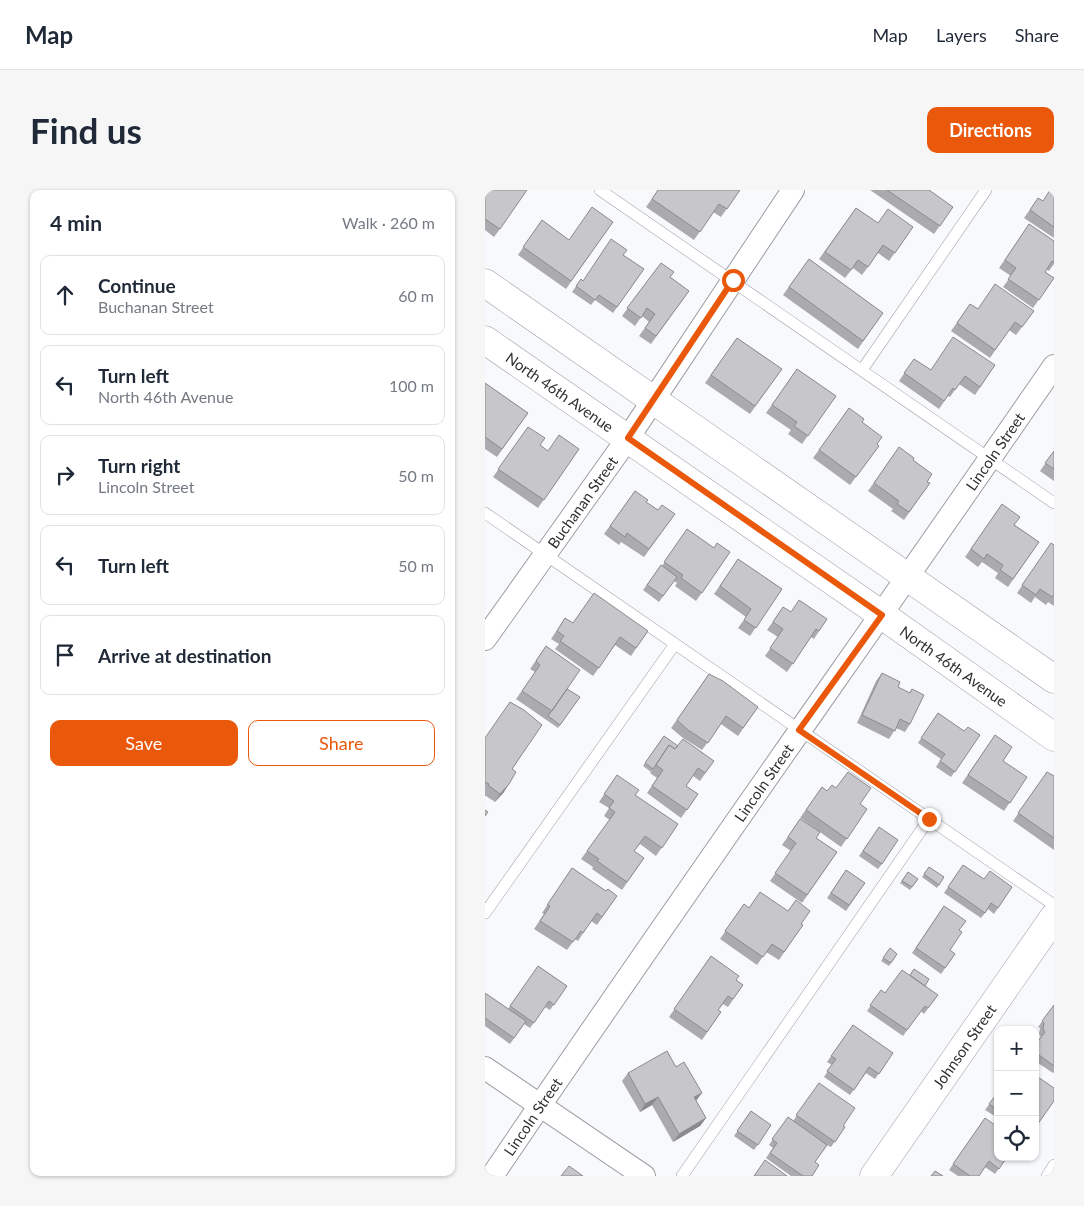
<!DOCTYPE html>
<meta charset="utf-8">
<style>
body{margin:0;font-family:Lato,sans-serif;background:#f6f6f7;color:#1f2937}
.controls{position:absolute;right:15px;bottom:15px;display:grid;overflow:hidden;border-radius:10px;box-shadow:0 1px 4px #0004}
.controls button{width:45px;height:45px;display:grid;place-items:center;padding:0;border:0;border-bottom:1px solid #e0e1e3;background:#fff;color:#1f2937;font:25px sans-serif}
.stop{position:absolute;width:15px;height:15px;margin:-11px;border:4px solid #ea580c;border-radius:50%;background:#fff}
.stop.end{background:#ea580c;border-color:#fff;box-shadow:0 1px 5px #0008}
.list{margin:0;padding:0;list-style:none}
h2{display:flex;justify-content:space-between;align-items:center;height:65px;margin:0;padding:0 20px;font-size:21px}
h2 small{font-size:16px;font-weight:400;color:#747a83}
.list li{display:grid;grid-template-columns:32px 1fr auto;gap:15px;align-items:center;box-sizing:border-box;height:80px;margin:0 10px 10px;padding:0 10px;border:1px solid #e0e1e3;border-radius:10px}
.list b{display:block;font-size:19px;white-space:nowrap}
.list p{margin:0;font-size:16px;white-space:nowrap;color:#747a83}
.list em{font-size:16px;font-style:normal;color:#747a83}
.actions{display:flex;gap:10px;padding:15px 20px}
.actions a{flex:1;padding:11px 0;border:1px solid #ea580c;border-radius:10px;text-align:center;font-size:18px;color:#ea580c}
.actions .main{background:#ea580c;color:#fff}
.icon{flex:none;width:28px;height:28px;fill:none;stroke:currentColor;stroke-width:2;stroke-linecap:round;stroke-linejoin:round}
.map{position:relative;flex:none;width:569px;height:986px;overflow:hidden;border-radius:10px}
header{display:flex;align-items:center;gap:30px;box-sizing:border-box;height:70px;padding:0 25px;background:#fff;border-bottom:1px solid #e0e1e3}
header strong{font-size:24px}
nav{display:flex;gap:28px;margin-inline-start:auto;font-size:18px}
.intro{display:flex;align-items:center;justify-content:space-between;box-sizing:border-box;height:120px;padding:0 30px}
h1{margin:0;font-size:35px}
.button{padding:12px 22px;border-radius:10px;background:#ea580c;color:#fff;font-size:18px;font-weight:700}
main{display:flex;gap:30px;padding:0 30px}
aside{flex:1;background:#fff;border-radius:10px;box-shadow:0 1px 4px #0004}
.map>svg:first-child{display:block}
</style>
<header>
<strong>Map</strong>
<nav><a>Map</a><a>Layers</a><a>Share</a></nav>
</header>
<div class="intro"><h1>Find us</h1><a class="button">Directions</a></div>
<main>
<aside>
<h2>4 min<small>Walk · 260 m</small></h2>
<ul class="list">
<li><svg class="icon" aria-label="ahead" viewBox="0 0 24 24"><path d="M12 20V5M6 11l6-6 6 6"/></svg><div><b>Continue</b><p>Buchanan Street</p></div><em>60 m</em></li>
<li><svg class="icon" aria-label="left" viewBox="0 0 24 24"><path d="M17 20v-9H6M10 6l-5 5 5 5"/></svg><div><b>Turn left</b><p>North 46th Avenue</p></div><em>100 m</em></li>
<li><svg class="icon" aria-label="right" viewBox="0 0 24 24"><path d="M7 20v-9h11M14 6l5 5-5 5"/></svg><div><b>Turn right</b><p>Lincoln Street</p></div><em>50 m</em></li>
<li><svg class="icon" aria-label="left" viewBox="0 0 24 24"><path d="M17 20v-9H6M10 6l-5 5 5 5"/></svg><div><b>Turn left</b></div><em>50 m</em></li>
<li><svg class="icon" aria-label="arrive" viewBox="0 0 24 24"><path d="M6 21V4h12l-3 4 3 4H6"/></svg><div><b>Arrive at destination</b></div></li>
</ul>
<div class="actions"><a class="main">Save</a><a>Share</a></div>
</aside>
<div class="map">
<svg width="569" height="986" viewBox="0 0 569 986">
<rect width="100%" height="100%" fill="#f7f9fd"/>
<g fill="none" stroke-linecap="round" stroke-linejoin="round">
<defs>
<path id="service" d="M115,0L569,313
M377,180L501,0
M0,323L569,715
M0,723L190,454
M197,986L444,629
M562,986L569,975"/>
<g id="minor">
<path id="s1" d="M0,449L143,248L308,0"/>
<path d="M0,878L159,986"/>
<path id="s2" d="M7,986C191,714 382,447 569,176"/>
</g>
<g id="tertiary">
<path d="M0,93L569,489"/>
<path id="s3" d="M0,150L397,425L569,547"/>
<path id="s4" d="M389,986L569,727"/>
</g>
</defs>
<use href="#service" stroke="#9d9fa3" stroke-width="12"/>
<use href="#minor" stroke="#9d9fa3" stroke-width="24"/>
<use href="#tertiary" stroke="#9d9fa3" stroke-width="29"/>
<use href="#service" stroke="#fff" stroke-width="11"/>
<use href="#minor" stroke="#fff" stroke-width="22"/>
<use href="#tertiary" stroke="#fff" stroke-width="28"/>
</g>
<path fill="#ababaf" d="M0,0L15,39L9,47L0,40Z
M173,0H255L236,27L228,22L209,50L161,17Z
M385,0H444L468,17L449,44Z
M569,0V48L539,28L553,8L558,11Z
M371,18L393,33L428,37L404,71L393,63L377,85L368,78L360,88L334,69Z
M57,30L84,50L128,32L81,99L33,65Z
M544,34L569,51V74L564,81L561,79L560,82L569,88L548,118L518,97L526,86L514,78Z
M138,65L159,79L128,123L110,110L106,115L87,102L96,89L98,91Z
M324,69L398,123L373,159L298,105Z
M176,73L185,87L204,101L166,154L154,146L164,132L157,126L150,136L137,126Z
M485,114L493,119L549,121L531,145L524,140L505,168L466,141Z
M252,148L297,179L265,224L220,193Z
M429,169L446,180L510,175L490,205L474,194L465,207L463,206L454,219L414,191Z
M312,179L351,206L317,254L303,244L306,240L281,223Z
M0,193L43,223L12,267L0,259Z
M364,218L377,232L392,254L394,256L365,295L328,268Z
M43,237L55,255L63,261L94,259L53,318L8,287Z
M414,257L428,270L442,292L445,293L419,330L406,321L408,319L383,301Z
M569,261V291L555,281Z
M150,301L161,312L173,320L190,324L159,367L136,352L134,355L119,344Z
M517,314L530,335L554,352L523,397L510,388L513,383L497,372L493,377L480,367Z
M202,339L229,358L245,362L211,411L190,396L192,393L189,391L174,412L158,400L176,375L177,376Z
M566,353L569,355V416L563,412L561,415L550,407L546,413L532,403Z
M253,369L297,399L265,446L253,438L261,427L229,404Z
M298,417L306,422L342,429L329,449L326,447L302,482L280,466L293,447L282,440Z
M80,428L88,433L163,441L146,466L130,455L108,486L70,459L74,454L66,449Z
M61,456L82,499L95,507L73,538L31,509L50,482L45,479Z
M397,483L413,497L424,503L427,499L425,534L420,542L411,538L404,549L372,533L391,491Z
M224,484L273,517L253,546L236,534L217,560L198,548L186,538Z
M453,523L479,541L495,545L466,587L451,577L456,569L433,553Z
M510,545L518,571L542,587L519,621L477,593Z
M179,546L193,556L229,571L215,591L208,586L201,596L213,604L196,628L162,603L172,588L165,583L166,582L158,576Z
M0,548L27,579L19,602L10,612L1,606H0Z
M562,582L569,586V660L528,631Z
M132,585L150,605L193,634L171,666L155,654L149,661L159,668L137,700L107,679L108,677L96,669L125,630L119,626L124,618L114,612Z
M337,597L342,601L375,614L382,619L356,657L315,628Z
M315,629L331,648L352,662L317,713L285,691L306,661L297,655Z
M394,637L397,674L393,679L374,666Z
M478,675L499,689L527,697L509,724L503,719L496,728L459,703Z
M444,677L459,687L452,698L437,687Z
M87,678L121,701L132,706L112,735L106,731L93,751L90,749L82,760L49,739L59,724L57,723Z
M361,680L380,693L361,721L342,708Z
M423,682L433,689L425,700L415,693Z
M259,714L264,718L318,735L294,770L281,762L272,775L235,749Z
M459,716L474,740L465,760L470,764L456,784L427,763Z
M405,758L412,764L404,776L396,771Z
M226,766L251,790L258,795L243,817L238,814L233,820L236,822L217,850L184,827Z
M53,776L82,796L65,820L60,817L45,838L39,834L25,854L0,836V803L23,819Z
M440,796L453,805L439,824L436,821L418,846L382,821L396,800L400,803Z
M569,815V882L568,883L550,871V855L556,847L554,844L555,838L553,837Z
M368,835L408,863L390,889L381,883L365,905L339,887L347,875L342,872Z
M143,883L211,911L221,928L215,936L188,952L167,915L155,922L137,891Z
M334,893L358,936L360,937L346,957L342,955L330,972L327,986H306L281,968L288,958L284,955L303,927L308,931Z
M513,902V928L500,920Z
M266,921L286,935L269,960L249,946Z
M500,928L513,967H522L510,984L500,977L494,986H473L464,980Z"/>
<path fill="#8b8b8e" d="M24,594L19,602L10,612L15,604Z
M217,903L211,911L209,907Z
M173,907L167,915L155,922L160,914Z
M221,928L215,936L188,952L194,944Z"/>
<path fill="#c7c7cb" stroke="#8b8b8e" d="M0,0H42L15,39L0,29Z
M173,0H255L242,19L234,14L215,42L167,9Z
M402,0H444L468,17L455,36Z
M565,0H569V37L545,20L553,8L558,11Z
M107,17L128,32L86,91L38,57L57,30L84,50Z
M371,18L393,33L403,19L428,37L410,63L398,55L383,77L373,70L366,80L340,62Z
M544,34L569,51V73L567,71L560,82L569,88L554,110L523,89L531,78L520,70Z
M126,49L142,60L138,65L159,79L132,117L114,105L110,110L91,96L96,89L98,91Z
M324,69L398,123L378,151L304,97Z
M176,73L189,82L185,87L204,101L171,146L160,138L170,124L162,118L156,128L142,118Z
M510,94L549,121L537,137L530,132L510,160L472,133L485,114L493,119Z
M468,147L510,175L495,197L480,186L470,200L468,198L459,211L419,183L429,169L446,180Z
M252,148L297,179L270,216L226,185Z
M312,179L351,206L323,246L309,236L312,232L287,215Z
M0,193L43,223L17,259L0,247Z
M364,218L379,229L377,232L397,247L392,254L394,256L371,287L334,260Z
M43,237L60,248L55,255L63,261L74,245L94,259L59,310L13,279Z
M414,257L429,268L428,270L447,284L442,292L445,293L424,322L412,314L414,311L389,293Z
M569,261V279L560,273Z
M150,301L163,310L161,312L173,320L177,315L190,324L164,359L142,343L140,347L125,336Z
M517,314L535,327L529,335L554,352L528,389L515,380L518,375L502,364L499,369L486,359Z
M202,339L229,358L232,353L245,362L217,403L196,388L198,385L179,372Z
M566,353L569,355V404L567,407L555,399L551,405L537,395Z
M253,369L297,399L271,438L259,430L266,419L235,396Z
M176,375L192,387L178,406L162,395Z
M109,403L163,441L151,458L135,447L114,478L75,451L79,446L72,441L80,428L88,433Z
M314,410L342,429L334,441L331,439L308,474L285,458L298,439L288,432L298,417L306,422Z
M61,456L95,480L67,521L37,501L55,475L51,471Z
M397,483L415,492L413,497L425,503L427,499L439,505L425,534L415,529L410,541L377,525Z
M224,484L238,491L273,517L258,538L241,526L223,553L203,540L192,530Z
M82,499L95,507L75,535L63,526Z
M25,512L39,520L57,535L27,579L31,582L24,594L15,604L3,595L4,594L0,592V548Z
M453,523L479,541L483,537L495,545L470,582L455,571L460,564L436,548Z
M510,545L527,557L518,571L542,587L525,613L483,585Z
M179,546L193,556L190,559L184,555L168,579L160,573Z
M198,549L229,571L220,583L213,578L201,596L213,604L202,620L167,596L178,580L171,575L184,555L190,559Z
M363,582L386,598L375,614L382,619L362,649L321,620L337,597L342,601L347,595L351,598Z
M562,582L569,586V648L533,623Z
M132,585L154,600L150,605L193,634L177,658L160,646L149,661L159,668L142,692L112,671L114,669L102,661L130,622L124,618L129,611L119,604Z
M0,620L3,622L0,626Z
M315,629L335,642L331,648L352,662L322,705L290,683L311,653L303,647Z
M394,637L413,650L397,674L378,661Z
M478,675L499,689L505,681L527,697L513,718L506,713L500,723L463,697Z
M444,677L459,687L454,695L439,684Z
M87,678L121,701L123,699L132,706L117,727L112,723L98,743L96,741L88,752L55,731L65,716L62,715Z
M361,680L380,693L364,715L346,703Z
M423,682L433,689L427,697L417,691Z
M275,702L303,721L311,710L325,721L316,734L318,735L299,762L287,754L278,767L240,741L259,714L264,718Z
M459,716L481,731L474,740L477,742L465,760L470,764L460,778L431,758Z
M405,758L412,764L406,773L398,768Z
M226,766L254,786L251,790L258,795L248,809L243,806L233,820L236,822L222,842L189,819Z
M53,776L82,796L69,815L64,811L49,833L25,816Z
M429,779L444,789L440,796L425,785Z
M417,780L453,805L443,818L440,816L422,840L385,815L396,800L400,803Z
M0,803L41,831L29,848L0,828Z
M569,815V876L550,862V855L560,842L558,839L559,833L557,831Z
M368,835L408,863L394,884L384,877L369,900L342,881L351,869L346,866Z
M182,861L191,877L199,872L217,903L209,907L221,928L194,944L173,907L160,914L143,883Z
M550,885L569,898V911L550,938Z
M334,893L370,918L358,936L360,937L350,952L311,925Z
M513,902V920L504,914Z
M266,921L286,935L273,955L252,941Z
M303,927L342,955L330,972L334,975L327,986H318L285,963L292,953L287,949Z
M500,928L513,937V967H522L514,979L504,971L494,986H485L468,974Z
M280,970L302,986H269Z
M84,976L98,986H76Z
M450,981L458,986H446Z"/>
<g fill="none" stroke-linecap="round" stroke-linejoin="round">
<path stroke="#ea580c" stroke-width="6" d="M248,90L143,248L397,425L314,540L444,629"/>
</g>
<g text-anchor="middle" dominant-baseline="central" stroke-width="4.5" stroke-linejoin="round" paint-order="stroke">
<g font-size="15" fill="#2e2f31" stroke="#fff">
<text stroke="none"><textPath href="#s3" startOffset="91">North 46th Avenue</textPath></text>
<text stroke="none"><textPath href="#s2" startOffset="882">Lincoln Street</textPath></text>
<text stroke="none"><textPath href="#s1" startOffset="168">Buchanan Street</textPath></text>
<text stroke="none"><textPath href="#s3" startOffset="571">North 46th Avenue</textPath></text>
<text stroke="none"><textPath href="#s2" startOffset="478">Lincoln Street</textPath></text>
<text stroke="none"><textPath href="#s4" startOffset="158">Johnson Street</textPath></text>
<text stroke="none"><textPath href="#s2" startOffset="72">Lincoln Street</textPath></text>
</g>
</g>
</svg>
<div class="controls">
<button>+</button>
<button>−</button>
<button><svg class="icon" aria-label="locate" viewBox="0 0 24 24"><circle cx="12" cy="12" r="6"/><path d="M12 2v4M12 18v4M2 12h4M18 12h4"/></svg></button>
</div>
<div class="stop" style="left:248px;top:90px"></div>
<div class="stop end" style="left:444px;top:629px"></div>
</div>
</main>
